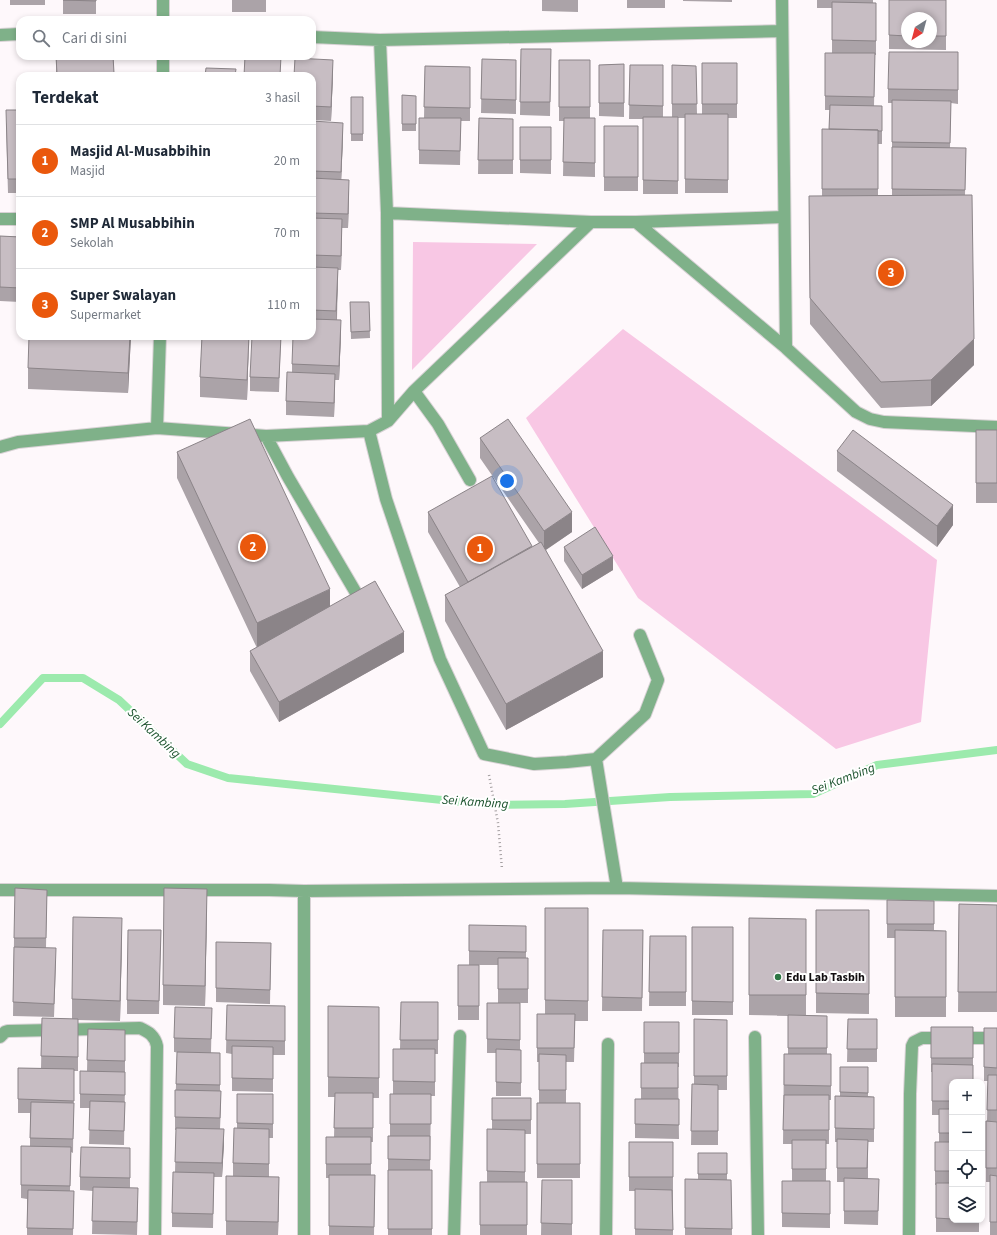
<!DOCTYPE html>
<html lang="id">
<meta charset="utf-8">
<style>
body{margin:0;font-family:"Source Sans 3",sans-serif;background:#f6f6f7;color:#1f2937}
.controls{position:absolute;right:12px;bottom:12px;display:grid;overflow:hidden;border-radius:8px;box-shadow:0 2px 6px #0003}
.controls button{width:36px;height:36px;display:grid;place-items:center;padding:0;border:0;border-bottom:1px solid #e0e1e3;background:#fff;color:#1f2937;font:20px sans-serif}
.compass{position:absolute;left:901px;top:12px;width:36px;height:36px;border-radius:50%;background:#fff;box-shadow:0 2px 6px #0003;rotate:216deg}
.you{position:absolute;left:507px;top:481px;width:14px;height:14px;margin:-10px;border:3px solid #fff;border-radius:50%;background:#1a73e8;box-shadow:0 0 0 6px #1a73e833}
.badge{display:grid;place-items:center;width:26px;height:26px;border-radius:50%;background:#ea580c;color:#fff;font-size:13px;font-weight:700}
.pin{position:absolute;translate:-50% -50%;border:2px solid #fff;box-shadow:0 1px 4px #0006}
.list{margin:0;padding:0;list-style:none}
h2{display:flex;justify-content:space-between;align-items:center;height:52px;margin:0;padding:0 16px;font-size:17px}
h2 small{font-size:13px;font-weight:400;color:#747a83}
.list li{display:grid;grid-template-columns:26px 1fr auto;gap:12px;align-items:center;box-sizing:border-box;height:72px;padding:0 16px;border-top:1px solid #e0e1e3}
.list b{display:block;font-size:15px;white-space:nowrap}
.list p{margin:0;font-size:13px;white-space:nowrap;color:#747a83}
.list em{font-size:13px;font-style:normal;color:#747a83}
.icon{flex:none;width:22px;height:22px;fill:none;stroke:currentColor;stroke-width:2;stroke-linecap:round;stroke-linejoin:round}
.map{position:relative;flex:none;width:997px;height:1235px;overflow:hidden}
.search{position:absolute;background:#fff;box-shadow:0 2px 6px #0003;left:16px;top:16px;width:300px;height:44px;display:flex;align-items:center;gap:10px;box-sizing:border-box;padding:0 14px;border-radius:12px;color:#747a83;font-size:15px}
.panel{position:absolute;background:#fff;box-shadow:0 2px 6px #0003;left:16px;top:72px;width:300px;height:268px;border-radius:12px}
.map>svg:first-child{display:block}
</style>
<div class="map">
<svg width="997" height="1235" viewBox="0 0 997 1235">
<rect width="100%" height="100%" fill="#fef8fb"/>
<path fill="#f8c7e4" d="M413,242L537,244L412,370Z
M623,329L937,560L921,722L836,749L638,598L526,418Z"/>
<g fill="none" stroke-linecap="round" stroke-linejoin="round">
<path stroke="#9ceaad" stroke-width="8" d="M0,724L43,678H83L119,700L187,764L228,778L491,805L565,804L670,797L813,794L877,765L997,750"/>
<defs>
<path id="minor" d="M782,0L786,348
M163,20V0
M0,35L20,34
M312,37L380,40L782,31
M380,40L387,213L388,421
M163,56V76
M387,213L591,222H636L784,217
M0,219H20
M636,222L786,348L856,412L870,419L884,422L997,427
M414,391L438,424L470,480
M157,428L160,336
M369,431L386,499L440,659L484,754L534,764L567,762L596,759L645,714L658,680L640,635
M266,436L288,477L359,598
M0,447L18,442L157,428L266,436L369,431L388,421L414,391L591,222
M596,759L617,888
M0,890H269L304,891L617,888L997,896
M0,1037L5,1032L8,1031L140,1028C149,1032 155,1036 157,1046L155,1235
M755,1037L758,1235
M304,1235V891
M454,1235L460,1036
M606,1235L608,1044
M909,1235L910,1094L912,1046L914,1042L922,1038H997"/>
</defs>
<use href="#minor" stroke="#d8d2d5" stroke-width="14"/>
<path stroke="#a49fa1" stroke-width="2.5" stroke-dasharray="1 3" stroke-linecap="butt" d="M489,775L498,823L502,869"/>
<use href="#minor" stroke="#7fb189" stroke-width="12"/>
</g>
<path fill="#aba3a8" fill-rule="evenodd" d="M10,0H45V5H10Z
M63,0H96V14H63Z
M232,0H266V12H232Z
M542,0H578V12L542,11Z
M627,0H665V8H627Z
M683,0H732V2L683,1Z
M817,0H873V3H876V55H875L874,106H882V144H878V195H892V103H888V89L958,52V104L951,103L950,148H966L965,195L974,365L931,406L881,408L810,324L809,196H822V129H829L830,110H825V96L832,53V8H817Z
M889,0H946V50L889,49ZM907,18H931V42H907Z
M521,49H551L550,116L520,115Z
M56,56H113L114,76H56Z
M482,59L516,60V114L481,113Z
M559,60H590V118H595V177L563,176L564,121H559Z
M702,63H737V118H728V193H685V118H678V194H643V119H629L630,65H663V117H672V65L696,66L697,114H702Z
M624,64V117L599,116V65Z
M425,66L470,67V121H461L460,165L419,164V118H424Z
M333,74L331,121L312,120V76Z
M402,95L416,96V131H402Z
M351,97H363V141H351Z
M20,110V193H8L6,124Z
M479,118L513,119V174H478Z
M312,121L343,136L341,179L349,193L348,228H342L341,270H338L337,320L341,334L339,380H335L334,417L286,415V401L292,372V364L312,336Z
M604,126H638V191H604Z
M520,127H551V174L520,173Z
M0,236L20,237V302L0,301Z
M350,302H369L370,338L351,339Z
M131,336L128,393L28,389V368Z
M202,336H249L247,400L200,397V377Z
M281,336L279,392L250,391V377Z
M976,430H997V503H976Z
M480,438L572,532L546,550L603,677L506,730L445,621V595L460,587L428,532V512L532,547L539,543L480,458Z
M837,451L953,525L937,547L837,471Z
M177,452L330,606L404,652L279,722L250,671V651L257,648L177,478Z
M564,547L613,570L582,589L564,561Z
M47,890L46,948L56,962L54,1017L13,1016L14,938Z
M887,900L934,901V930L946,931V1017H895V938H887Z
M959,904L997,905V1012H958Z
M545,908H588V1021H575L574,1062H566V1103H580V1178H537V1103H539V1062H537V1014H545Z
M207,909L205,1006L163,1005V985Z
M816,910H869V1014L816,1013Z
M749,918L806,919V1016L749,1015Z
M526,926V958H528V1003H498V965H469V951Z
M692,927H733V1015H692Z
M161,930L159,1014H127V1000Z
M603,930H643L642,1011H602Z
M650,936H686V1006H649Z
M122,938L120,1021L78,1020V1071H74L73,1153L71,1152L70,1191H74L73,1235H27V1199L21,1198V1185L30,1146V1113H18V1068H41L42,1018L72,1019V999Z
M271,943L270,1004L216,1002V988Z
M479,965V1020H458V1006Z
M401,1002H438V1054H435V1096H431L430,1170H432V1235H388V1136H390V1094H393V1049H400Z
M487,1003H520V1050H521V1096H496V1053H487Z
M227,1005L285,1006V1055H273V1092L232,1091V1054L226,1053Z
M328,1006L379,1007V1098H373V1142H371V1175H375L374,1235H329V1178H326V1137H334L335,1097H328Z
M212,1008L211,1053L174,1052V1038Z
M788,1015L827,1016V1054H831V1100H829V1144H826V1181H830V1228L782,1227V1181H792V1144H783L784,1054H788Z
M694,1019L727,1020V1090H718V1145H691L692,1084H694Z
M848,1019H877V1062H847Z
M644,1022H679V1067H678L679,1139L635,1138V1124L641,1099V1063H644Z
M931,1027H973V1065L952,1082V1220H979V1232H936V1185H935V1142H939V1115H932V1072H931Z
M984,1028H997V1235H990V1182H986V1121H987L988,1081H984Z
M88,1029L125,1030V1086L124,1145L89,1144L90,1108H80V1071H87Z
M177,1052L220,1053V1091L221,1105L220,1129L224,1143L222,1177H214L213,1228L172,1227V1213L175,1172L176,1130H175V1117Z
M840,1067H868V1096L874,1097V1142H868V1179H879L878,1225L844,1224V1182H837V1142H835V1096H840Z
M237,1094H273V1138H269V1177L279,1191L278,1235H226V1176H233V1163L237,1128Z
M492,1098H531V1134H525V1182H527V1235H480V1182H487V1129H492Z
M629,1142H673V1235H635V1191H629Z
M130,1148V1188L138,1202L137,1235L92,1234L93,1191L80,1190V1177Z
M698,1153H727V1180H731L732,1235H685V1179H698Z
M542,1180H572V1235H541Z"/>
<path fill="#8b8488" d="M333,60V74L331,121V107Z
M343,123V136L341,186V172Z
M349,180V193L348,228V214Z
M342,219V233L341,270V256Z
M338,268V282L336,325V311Z
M341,320V334L339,380V366Z
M130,336H131L128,393V373Z
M249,336L247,400V380Z
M974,339V365L931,406V380Z
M335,374V388L334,417V403Z
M953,505V525L937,547V526Z
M572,512V532L544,551V531Z
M613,556V570L582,589V575Z
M330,589V615L257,649V623Z
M404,632V652L279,722V702Z
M603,651V677L506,730V704Z
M207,889V909L205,1006V986Z
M122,918V938L120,1021V1001Z
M224,1129V1143L222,1177V1163Z
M279,1177V1191L278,1235V1222Z"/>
<path fill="#c7bdc3" stroke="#8b8488" d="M63,0H96V1Z
M889,0H946V36H931V18H907V36L889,35Z
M832,2L876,3V41L832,40Z
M521,49H551L550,102H520Z
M889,52H958V90L888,89Z
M825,53H875L874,97L825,96Z
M56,56H113L114,73L57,74Z
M245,56H281L280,76H244Z
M295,58L333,60L331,107L312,106V76H294Z
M482,59L516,60V100L481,99Z
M559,60H590V107H559Z
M702,63H737V104H702Z
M624,64V103H599V65Z
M630,65H663V106L629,105Z
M672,65L696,66L697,104H672Z
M425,66L470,67V108L424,107Z
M206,68L236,69L235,76H205Z
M402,95L416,96V124H402Z
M351,97H363V134H351Z
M892,100L951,101L950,143L892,142Z
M830,105L882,106V131H878V130L829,129Z
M6,110H20V179H8Z
M685,114H728V180L685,179Z
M643,117H678V181L643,180Z
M419,118H461L460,151L419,150Z
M479,118L513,119V160H478Z
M564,118H595V163L563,162Z
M312,121L343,123L341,172L312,171Z
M604,126H638V177H604Z
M520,127H551V160H520Z
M822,129L878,130V189H822Z
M892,147L966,148L965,190L892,189Z
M312,178L349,180L348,214L312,213Z
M972,195L974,339L931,380L881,382L810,298L809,196Z
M312,218L342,219L341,256L312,255Z
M0,236L20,237V288L0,287Z
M312,267L338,268L336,311L312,310Z
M350,302H369L370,331L351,332Z
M312,319L341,320L339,366L292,364L293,336H312Z
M29,336H130L128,373L28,368Z
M202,336H249L247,380L200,377Z
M252,336H281L279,378L250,377Z
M287,372L335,374L334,403L286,401Z
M250,419L330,589L257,623L177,452Z
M508,419L572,512L544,531L480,438Z
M853,430L953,505L937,526L837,451Z
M976,430H997V483H976Z
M492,476L532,546L468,582L428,512Z
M595,527L613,556L582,575L564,547Z
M541,542L603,651L506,704L445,595Z
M375,581L404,632L279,702L250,651Z
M15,888L47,890L46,938H14Z
M164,888L207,889L205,986L163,985Z
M887,900L934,901V924H887Z
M959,904L997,905V992H958Z
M545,908H588V1001L545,1000Z
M816,910H869V994L816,993Z
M73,917L122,918L120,1001L72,999Z
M749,918L806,919V995H749Z
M469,925L526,926V952L469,951Z
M692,927H733V1002L692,1001Z
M128,930H161L159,1001L127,1000Z
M603,930H643L642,998L602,997Z
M895,930L946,931V997H895Z
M650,936H686V992H649Z
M216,942L271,943L270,990L216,988Z
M14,947L56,948L54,1004L13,1002Z
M498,958H528V989H498Z
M458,965H479V1006H458Z
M401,1002H438V1040H400Z
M487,1003H520V1040L487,1039Z
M227,1005L285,1006V1041L226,1040Z
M328,1006L379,1007V1078L328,1077Z
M175,1007L212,1008L211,1039L174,1038Z
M537,1014H575L574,1048H537Z
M788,1015L827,1016V1048H788Z
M42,1018L78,1019V1057L41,1056Z
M694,1019L727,1020V1076H694Z
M848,1019H877V1049H847Z
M644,1022H679V1053H644Z
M931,1027H973V1058H931Z
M984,1028H997V1068L984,1067Z
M88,1029L125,1030V1061L87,1060Z
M232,1046L273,1047V1079L232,1078Z
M393,1049H435V1082L393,1081Z
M496,1049L521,1050V1083L496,1082Z
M177,1052L220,1053V1085L176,1084Z
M539,1054L566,1055V1090H539Z
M784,1054H831V1086L784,1085Z
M641,1063H678V1088H641Z
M932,1064L973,1065V1082H952V1101H932Z
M840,1067H868V1093L840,1092Z
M18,1068L74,1069V1101L18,1099Z
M80,1071L125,1072V1095L80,1094Z
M988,1075H997V1110H987Z
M692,1084L718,1085V1131H691Z
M175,1090L221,1091L220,1118L175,1117Z
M335,1093H373V1128H334Z
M237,1094H273V1124L237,1123Z
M390,1094H431V1124H390Z
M784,1095H829V1130H783Z
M835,1096L874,1097V1129L835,1128Z
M492,1098H531V1120H492Z
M635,1099H679V1125L635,1124Z
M90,1101L125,1102L124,1131L89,1130Z
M31,1102L74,1103L73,1139L30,1138Z
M537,1103H580V1164H537Z
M939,1109H952V1133H939Z
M986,1121L997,1122V1168H986Z
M176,1128L224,1129L222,1163L175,1162Z
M234,1128L269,1129V1164L233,1163Z
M487,1129L525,1130V1172L487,1171Z
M388,1136H430V1160L388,1159Z
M326,1137H371V1164H326Z
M837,1139L868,1140L867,1168H837Z
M792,1140H826V1169H792Z
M629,1142H673V1177H629Z
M935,1142H952V1171H935Z
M21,1146L71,1147L70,1186L21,1185Z
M81,1147L130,1148V1178L80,1177Z
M698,1153H727V1174H698Z
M388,1170H432V1229H388Z
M173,1172L214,1173L213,1214L172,1213Z
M329,1175H375L374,1227L329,1226Z
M990,1175L997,1176V1222H990Z
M226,1176L279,1177L278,1222L226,1221Z
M844,1178L879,1179L878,1211H844Z
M685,1179L731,1180L732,1229L685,1228Z
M542,1180H572V1224L541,1223Z
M782,1181H830V1214L782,1213Z
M480,1182H527V1225H480Z
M936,1183H952V1219L936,1218Z
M93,1187L138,1188L137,1222L92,1221Z
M635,1189L672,1190L673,1230L635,1229Z
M28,1190L74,1191L73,1229L27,1228Z"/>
<circle fill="#2e7744" stroke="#fff" stroke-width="1.5" cx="778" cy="977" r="4"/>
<g text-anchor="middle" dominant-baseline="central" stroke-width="4" stroke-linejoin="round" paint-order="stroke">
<g font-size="12" font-weight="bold" fill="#100d0f" stroke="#fff" text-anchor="start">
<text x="786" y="977">Edu Lab Tasbih</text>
</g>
<g font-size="13" font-style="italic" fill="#1a522c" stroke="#fff">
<text transform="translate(154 733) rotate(43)">Sei Kambing</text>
<text transform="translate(843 779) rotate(-21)">Sei Kambing</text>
<text transform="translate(475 802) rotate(4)">Sei Kambing</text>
</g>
</g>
</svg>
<div class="controls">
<button>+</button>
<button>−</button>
<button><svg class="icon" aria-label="locate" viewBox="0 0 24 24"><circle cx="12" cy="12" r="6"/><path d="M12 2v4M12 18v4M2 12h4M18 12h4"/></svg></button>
<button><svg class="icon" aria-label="layers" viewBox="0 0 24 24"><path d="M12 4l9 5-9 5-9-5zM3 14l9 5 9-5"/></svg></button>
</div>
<svg class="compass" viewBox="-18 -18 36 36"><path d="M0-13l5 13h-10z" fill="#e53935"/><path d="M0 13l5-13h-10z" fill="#747a83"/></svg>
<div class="you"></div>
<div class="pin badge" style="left:480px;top:549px">1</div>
<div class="pin badge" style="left:253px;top:547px">2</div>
<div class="pin badge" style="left:891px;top:273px">3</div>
<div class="search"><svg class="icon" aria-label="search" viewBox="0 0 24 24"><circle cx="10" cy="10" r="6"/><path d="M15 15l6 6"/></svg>Cari di sini</div>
<section class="panel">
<h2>Terdekat<small>3 hasil</small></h2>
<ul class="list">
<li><span class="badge">1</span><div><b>Masjid Al-Musabbihin</b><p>Masjid</p></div><em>20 m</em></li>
<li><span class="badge">2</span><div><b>SMP Al Musabbihin</b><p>Sekolah</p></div><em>70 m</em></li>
<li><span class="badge">3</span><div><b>Super Swalayan</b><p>Supermarket</p></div><em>110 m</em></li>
</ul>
</section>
</div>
